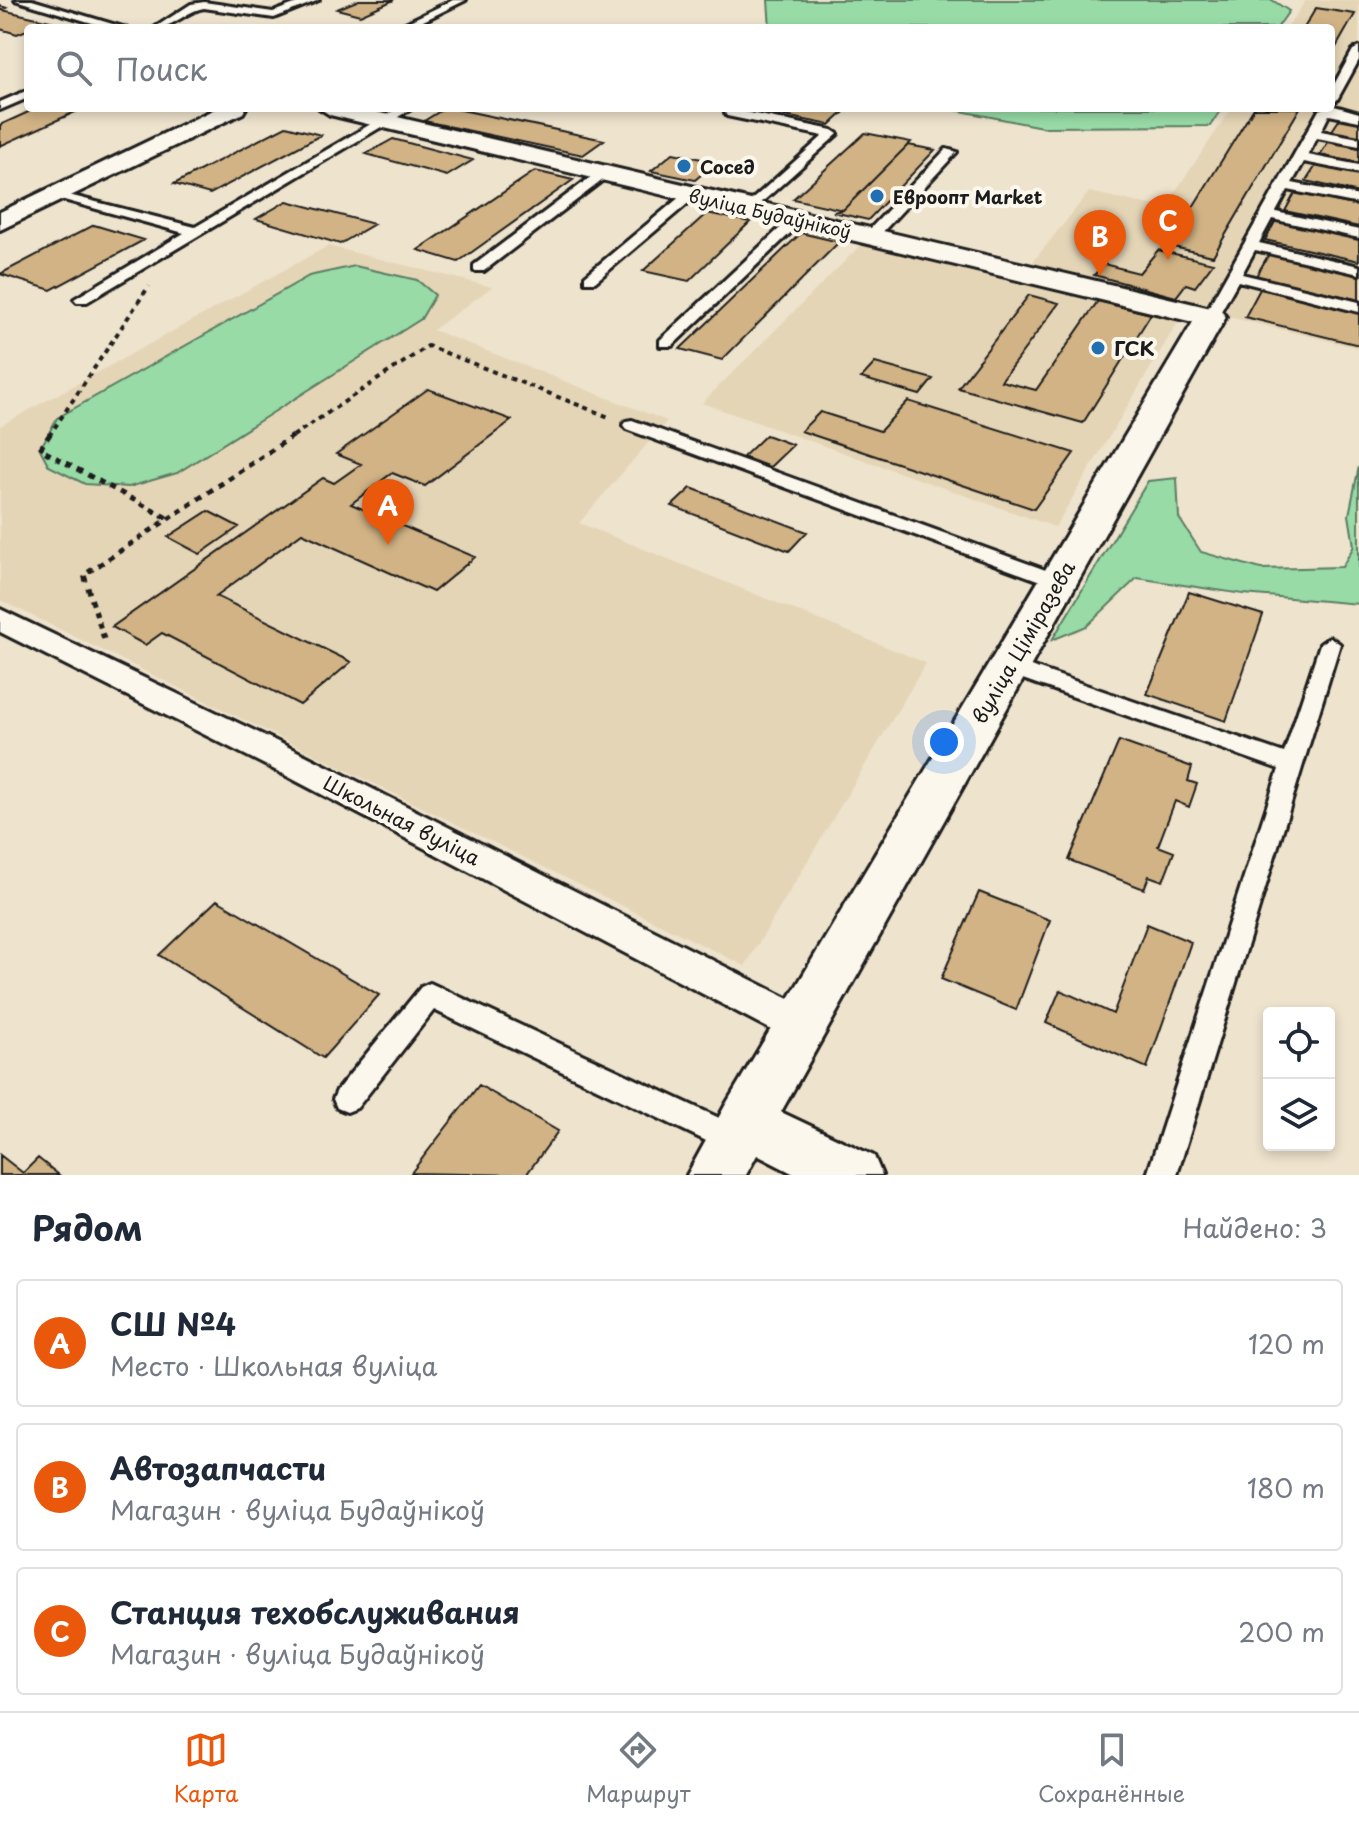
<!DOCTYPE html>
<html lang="ru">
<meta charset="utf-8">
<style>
body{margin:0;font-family:"Playpen Sans",sans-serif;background:#f6f6f7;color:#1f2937}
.controls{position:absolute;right:24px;bottom:24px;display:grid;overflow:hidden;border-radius:8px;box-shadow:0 4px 12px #0003}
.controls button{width:72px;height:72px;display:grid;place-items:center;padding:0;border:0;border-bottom:2px solid #e0e1e3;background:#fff;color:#1f2937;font:40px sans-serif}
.you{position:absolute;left:944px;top:742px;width:28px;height:28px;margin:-20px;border:6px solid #fff;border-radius:50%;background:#1a73e8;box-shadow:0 0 0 12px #1a73e833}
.badge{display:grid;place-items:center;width:52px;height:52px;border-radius:50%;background:#ea580c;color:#fff;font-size:26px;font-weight:700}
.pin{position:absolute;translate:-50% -66px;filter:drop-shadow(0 2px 4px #0008)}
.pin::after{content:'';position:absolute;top:42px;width:28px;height:24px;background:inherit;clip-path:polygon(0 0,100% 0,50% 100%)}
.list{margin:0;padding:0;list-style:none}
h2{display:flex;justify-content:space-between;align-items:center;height:104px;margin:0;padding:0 32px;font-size:34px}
h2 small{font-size:26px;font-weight:400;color:#747a83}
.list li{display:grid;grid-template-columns:52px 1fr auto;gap:24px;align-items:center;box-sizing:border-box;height:128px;margin:0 16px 16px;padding:0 16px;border:2px solid #e0e1e3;border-radius:8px}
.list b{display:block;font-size:30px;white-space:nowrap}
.list p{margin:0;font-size:26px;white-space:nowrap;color:#747a83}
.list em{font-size:26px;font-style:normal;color:#747a83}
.icon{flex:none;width:44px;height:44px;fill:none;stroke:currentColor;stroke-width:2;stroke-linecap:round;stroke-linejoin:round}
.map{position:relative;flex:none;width:1359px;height:1175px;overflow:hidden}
.search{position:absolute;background:#fff;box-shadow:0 4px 12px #0003;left:24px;right:24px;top:24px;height:88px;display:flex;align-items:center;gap:20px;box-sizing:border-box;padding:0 28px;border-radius:8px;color:#747a83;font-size:30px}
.sheet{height:536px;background:#fff}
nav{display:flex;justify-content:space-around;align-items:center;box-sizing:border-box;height:112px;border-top:2px solid #e0e1e3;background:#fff;font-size:22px;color:#747a83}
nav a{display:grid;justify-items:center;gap:4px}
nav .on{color:#ea580c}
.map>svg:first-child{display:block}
</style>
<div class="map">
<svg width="1359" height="1175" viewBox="0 0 1359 1175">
<rect width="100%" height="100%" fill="#eee3cd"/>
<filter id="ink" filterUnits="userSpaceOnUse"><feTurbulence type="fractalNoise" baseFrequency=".0125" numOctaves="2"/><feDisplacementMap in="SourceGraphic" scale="16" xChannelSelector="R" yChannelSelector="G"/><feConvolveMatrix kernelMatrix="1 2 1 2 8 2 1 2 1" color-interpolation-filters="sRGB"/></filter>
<g filter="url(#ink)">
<path fill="#e5d5b7" d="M1306,0H1359V348L1187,307L1055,527L702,403L861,245L1016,283L1089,192L1164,208L1232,108H1331V28H1287Z
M328,246L492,287L433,330L667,421L579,523L926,663L745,966L0,600V426Z"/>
<path fill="#98dba7" stroke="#5a7c62" stroke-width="2" d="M768,0H1272L1289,11L1277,28H770Z
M945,108H1222L1210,126L1042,127Z
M355,266L417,280L435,295L421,319L177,473L129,487L85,484L49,466L40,449L57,418L309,276Z
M1359,466V604L1243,594L1137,578L1087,626L1052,640L1148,481L1177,478L1179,518L1201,552L1261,569L1342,567L1354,546L1349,515Z"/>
<path fill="#d1b385" stroke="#1c1c1c" stroke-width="2" d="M359,0H394L360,15L337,9Z
M0,6L7,8L2,10L50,21L17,34L0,29Z
M1316,8L1355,14L1331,56V28H1304Z
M37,108H84L0,146V125Z
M445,108H452L604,140L583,155L424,121Z
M745,108H829L845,111L830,125Z
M1254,108H1300L1213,256L1169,246Z
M1341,117L1359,121V138L1331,132Z
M286,126L321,135L210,194L174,184Z
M865,133L911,142L843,210L793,199Z
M393,139L473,160L447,176L366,154Z
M1330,139L1359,145V163L1320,155Z
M908,145L935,150L868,220L833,212L843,210Z
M673,153L716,162L695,180L651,171Z
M1317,164L1359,173V193L1306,181Z
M535,171L573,180L458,262L418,250Z
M1295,193L1359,206V227L1285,211Z
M287,201L374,224L340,244L256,219Z
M707,213L750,222L689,281L643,271Z
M1276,220L1359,238V261L1265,240Z
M94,225L144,240L51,290L0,274Z
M801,233L839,242L722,360L680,349Z
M1158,250L1213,263L1195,287L1186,284L1176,297L1094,275L1104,264L1139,273Z
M1269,254L1359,275V300L1256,276Z
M1260,289L1359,312V345L1245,317Z
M1029,295L1059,303L1001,381L1036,390L1098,301L1151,314L1083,423L958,388Z
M875,363L933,379L920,395L861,378Z
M428,389L512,420L425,486L392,473L351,504L475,557L433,592L302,533L216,596L351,662L300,705L162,633L145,645L112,627L323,478L334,483L361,464L336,454Z
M908,401L1074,453L1034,509L801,431L820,412L880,431Z
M766,435L793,445L770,467L743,457Z
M691,488L807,532L789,551L672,506Z
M208,511L239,527L200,554L168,537Z
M1189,592L1263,615L1226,721L1147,694Z
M1119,741L1192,767L1188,781L1197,784L1189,807L1175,801L1158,846L1174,852L1163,881L1149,876L1144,889L1069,860Z
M979,892L1050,920L1016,1010L941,979Z
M217,900L379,995L323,1058L159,955Z
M1147,924L1191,942L1147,1068L1046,1023L1060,990L1113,1014Z
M479,1085L558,1131L526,1175L411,1173Z
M0,1155L23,1173L38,1158L59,1175H0Z"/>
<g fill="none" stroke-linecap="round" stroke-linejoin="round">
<defs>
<path id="service" d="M15,0H32L126,28H109Z
M305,0H319L274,18L204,8C185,11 174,28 154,28L191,4L204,2L273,12Z
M453,0H466L409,28H395Z
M1359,47V60L1337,100L1331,104V90L1353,50Z
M28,90V98L0,110V102Z
M1331,105L1359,113V121L1329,115L1321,131L1359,138V146L1317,138L1308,155L1359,165V173L1304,162L1292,183L1359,196V204L1288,190L1276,212L1359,230V238L1272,219L1259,243L1359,266V274L1255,250L1242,274L1359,302V312L1238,281L1216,320H1206L1203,317L1319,110Z
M398,108H413L87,302H77L74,299L184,233L53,197V191L195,227Z
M731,109L832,130L838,134L751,212L746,211V205L823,136L727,116L725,113Z
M946,149L957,152L876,239H866V233Z
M600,170L612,173L484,271H474V265Z
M687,191L699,194L595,282H585V276Z
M793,216L805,219L672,346H660V340Z
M632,420L1065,577L1068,581L1058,587L1051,585L626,429L623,425L626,421Z
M1330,637L1340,644L1177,1175H1147L1279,769L1000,671L997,666L1000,661H1016L1284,753L1320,644Z
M430,983L745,1130L750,1140L745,1150L735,1154L725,1150L434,1010L357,1108L347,1112L337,1108L333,1099L337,1090L421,987Z"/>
<path id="pedestrian" d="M0,609L305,755L815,1012L821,1025L815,1038L801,1043L787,1038L281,773L0,632Z"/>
<path id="minor" d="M217,108H246L243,113L0,230V212Z
M319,108H359L1211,308L1221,311L1226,317L781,1112L874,1156L882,1175H796L757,1155L746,1175H687L726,1104L1193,322L330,115Z"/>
</defs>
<use href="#service" stroke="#1c1c1c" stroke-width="6"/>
<use href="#pedestrian" stroke="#1c1c1c" stroke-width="6"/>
<use href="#minor" stroke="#1c1c1c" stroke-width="6"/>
<path stroke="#1c1c1c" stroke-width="4" stroke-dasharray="5 5" stroke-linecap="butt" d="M49,436L149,286
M293,436L428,346L609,417"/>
<path stroke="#1c1c1c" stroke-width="5" stroke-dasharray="6 6" stroke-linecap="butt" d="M50,434L40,449L169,519
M104,639L84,575L296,434"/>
<use href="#service" fill="#fbf7ec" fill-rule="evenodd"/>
<use href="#pedestrian" fill="#fbf7ec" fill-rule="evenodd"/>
<use href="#minor" fill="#fbf7ec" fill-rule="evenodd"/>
</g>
</g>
<g fill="#1f6fb2" stroke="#fbf7ec" stroke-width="3">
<circle cx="684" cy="166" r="8"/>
<circle cx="877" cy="196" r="8"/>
<circle cx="1098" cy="348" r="8"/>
</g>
<g text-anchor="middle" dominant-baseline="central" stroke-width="8" stroke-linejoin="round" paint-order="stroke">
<g font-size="18" font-weight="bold" fill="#1c1c1c" stroke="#fbf7ec" text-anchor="start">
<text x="700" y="166">Сосед</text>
<text x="893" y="196">Евроопт Market</text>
</g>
<g font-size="18" fill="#1c1c1c" stroke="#fbf7ec">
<text transform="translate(770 213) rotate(13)">вуліца Будаўнікоў</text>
</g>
<g font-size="20" font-weight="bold" fill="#1c1c1c" stroke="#fbf7ec" text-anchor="start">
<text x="1114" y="348">ГСК</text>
</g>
<g font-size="20" fill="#1c1c1c" stroke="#fbf7ec">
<text transform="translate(1023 642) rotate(-60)">вуліца Ціміразева</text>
<text transform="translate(402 820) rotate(27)">Школьная вуліца</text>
</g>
</g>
</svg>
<div class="controls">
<button><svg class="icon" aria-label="locate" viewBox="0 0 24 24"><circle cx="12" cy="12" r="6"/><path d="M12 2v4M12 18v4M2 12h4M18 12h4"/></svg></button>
<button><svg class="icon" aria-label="layers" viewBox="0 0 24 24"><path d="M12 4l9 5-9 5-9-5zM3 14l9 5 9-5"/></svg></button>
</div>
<div class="you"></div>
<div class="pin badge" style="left:388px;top:545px">A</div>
<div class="pin badge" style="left:1100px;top:276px">B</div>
<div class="pin badge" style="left:1168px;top:260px">C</div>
<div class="search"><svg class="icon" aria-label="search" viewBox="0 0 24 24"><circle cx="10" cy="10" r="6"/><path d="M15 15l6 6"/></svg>Поиск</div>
</div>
<section class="sheet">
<h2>Рядом<small>Найдено: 3</small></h2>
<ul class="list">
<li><span class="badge">A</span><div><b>СШ №4</b><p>Место · Школьная вуліца</p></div><em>120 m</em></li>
<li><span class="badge">B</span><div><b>Автозапчасти</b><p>Магазин · вуліца Будаўнікоў</p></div><em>180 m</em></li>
<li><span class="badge">C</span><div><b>Станция техобслуживания</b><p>Магазин · вуліца Будаўнікоў</p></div><em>200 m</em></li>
</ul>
</section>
<nav>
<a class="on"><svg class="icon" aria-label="map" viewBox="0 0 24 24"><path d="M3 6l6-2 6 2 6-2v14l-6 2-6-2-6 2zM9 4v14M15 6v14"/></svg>Карта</a>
<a><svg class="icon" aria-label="directions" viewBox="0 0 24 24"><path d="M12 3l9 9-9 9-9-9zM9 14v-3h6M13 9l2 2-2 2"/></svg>Маршрут</a>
<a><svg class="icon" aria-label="saved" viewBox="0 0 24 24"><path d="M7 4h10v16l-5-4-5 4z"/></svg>Сохранённые</a>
</nav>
